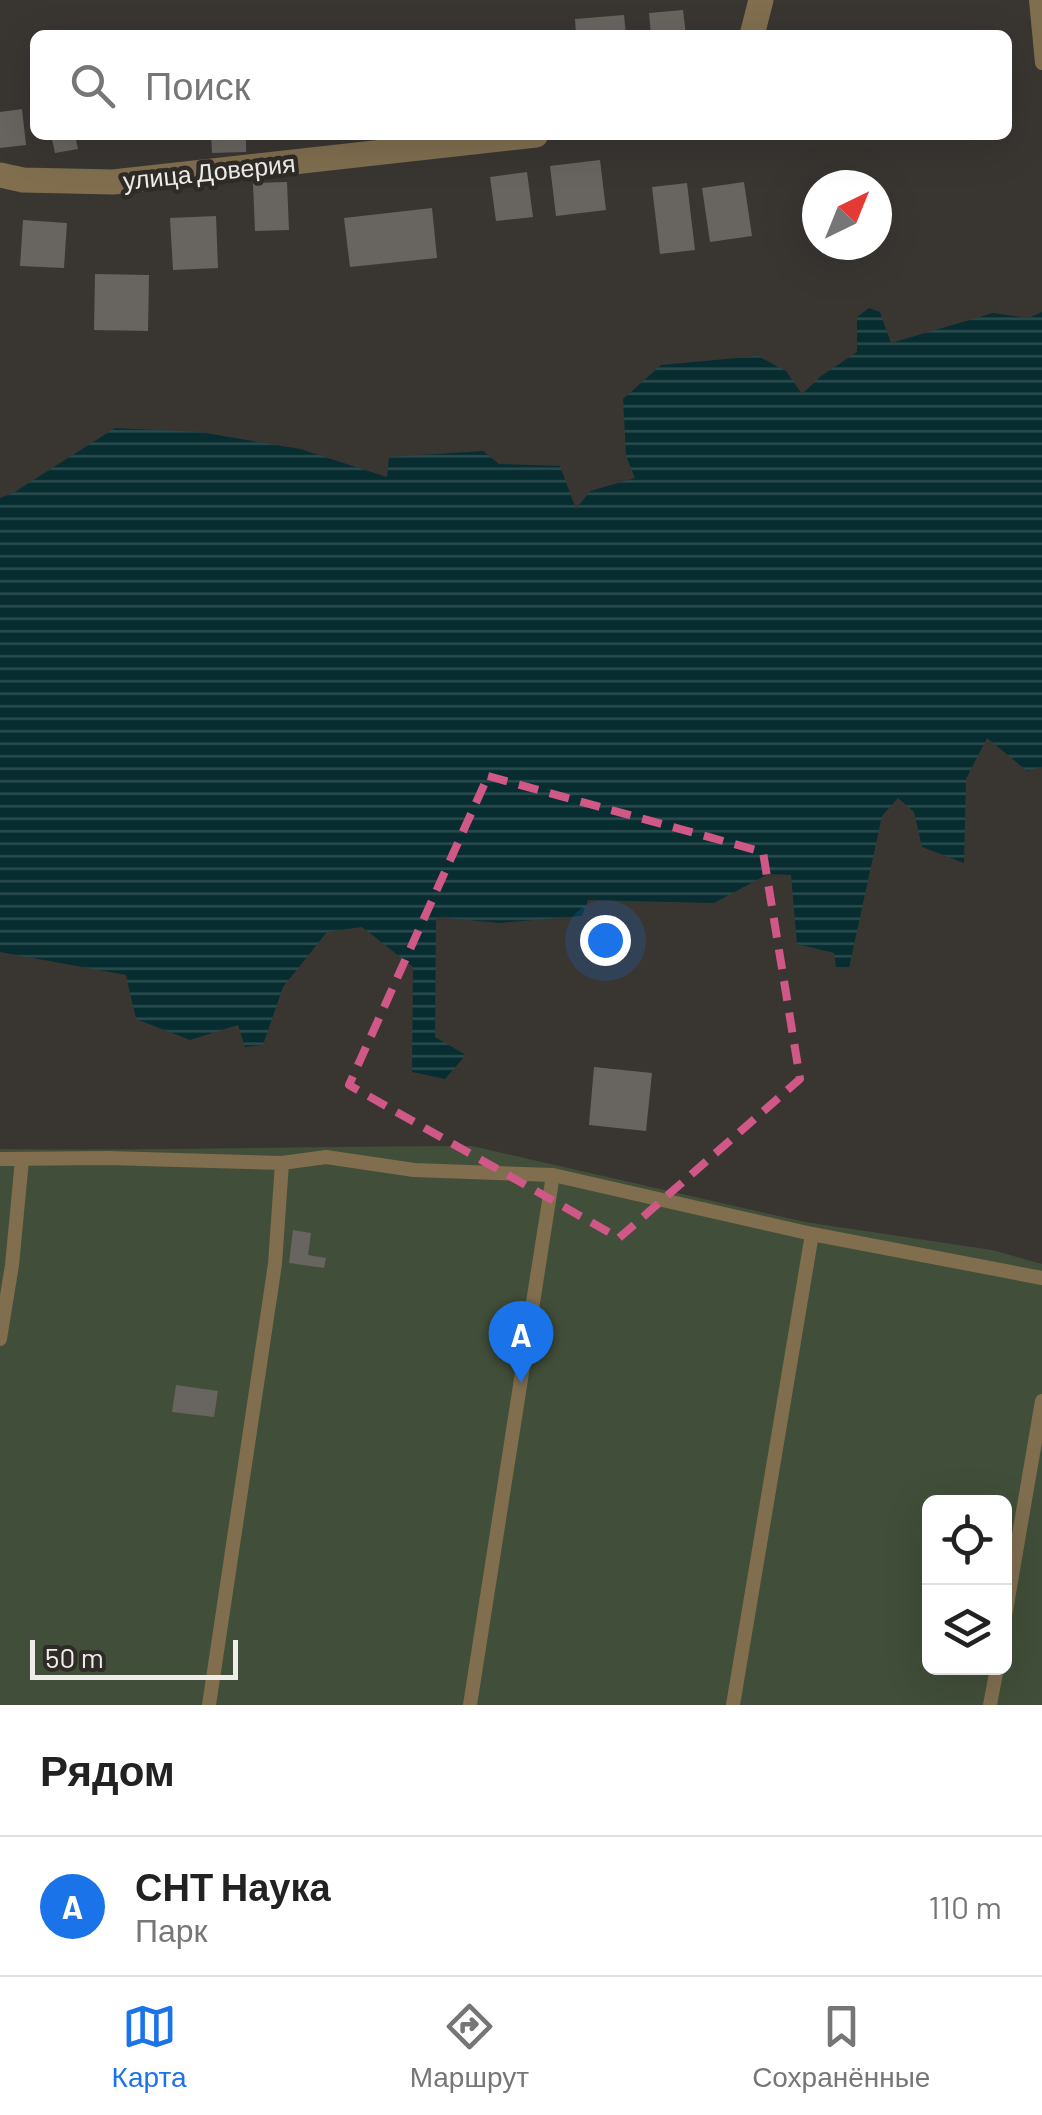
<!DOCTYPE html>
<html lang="ru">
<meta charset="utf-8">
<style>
body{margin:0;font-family:Barlow,sans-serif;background:#f6f6f6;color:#222}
.controls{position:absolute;right:30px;bottom:30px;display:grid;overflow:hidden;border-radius:15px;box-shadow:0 10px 40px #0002}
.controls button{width:90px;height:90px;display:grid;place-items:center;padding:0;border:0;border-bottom:2px solid #e0e0e0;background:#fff;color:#222;font:50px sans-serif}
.compass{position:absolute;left:802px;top:170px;width:90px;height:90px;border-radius:50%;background:#fff;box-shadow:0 10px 40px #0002;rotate:43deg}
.scale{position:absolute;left:30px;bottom:25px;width:208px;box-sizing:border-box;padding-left:10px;border:5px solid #efedea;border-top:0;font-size:28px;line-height:35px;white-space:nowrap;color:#efedea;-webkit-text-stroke:8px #2f2c28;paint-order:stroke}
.you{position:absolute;left:605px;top:940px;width:35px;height:35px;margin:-25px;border:8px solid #fff;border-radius:50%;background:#1a73e8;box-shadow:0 0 0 15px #1a73e833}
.badge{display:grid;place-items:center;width:65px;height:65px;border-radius:50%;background:#1a73e8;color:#fff;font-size:32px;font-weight:700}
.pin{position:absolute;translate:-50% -82px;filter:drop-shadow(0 2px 5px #0008)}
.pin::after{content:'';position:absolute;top:52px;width:35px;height:30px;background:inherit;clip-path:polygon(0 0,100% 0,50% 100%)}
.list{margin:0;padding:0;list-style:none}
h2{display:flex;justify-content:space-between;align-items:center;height:130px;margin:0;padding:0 40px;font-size:42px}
h2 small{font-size:32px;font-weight:400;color:#767676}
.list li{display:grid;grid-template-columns:65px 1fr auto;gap:30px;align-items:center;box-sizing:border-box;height:140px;padding:0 40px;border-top:2px solid #e0e0e0}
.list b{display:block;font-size:38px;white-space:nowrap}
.list p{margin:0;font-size:32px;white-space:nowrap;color:#767676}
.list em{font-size:32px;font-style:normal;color:#767676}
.icon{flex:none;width:55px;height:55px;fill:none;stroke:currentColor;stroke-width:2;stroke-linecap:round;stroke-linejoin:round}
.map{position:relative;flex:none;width:1042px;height:1705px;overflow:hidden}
.search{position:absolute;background:#fff;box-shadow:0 10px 40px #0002;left:30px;right:30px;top:30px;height:110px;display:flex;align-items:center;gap:25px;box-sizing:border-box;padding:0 35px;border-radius:15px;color:#767676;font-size:38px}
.sheet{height:270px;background:#fff}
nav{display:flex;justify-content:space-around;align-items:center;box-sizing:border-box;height:140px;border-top:2px solid #e0e0e0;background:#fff;font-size:28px;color:#767676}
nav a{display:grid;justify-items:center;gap:5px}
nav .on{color:#1a73e8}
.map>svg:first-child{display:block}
</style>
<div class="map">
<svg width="1042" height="1705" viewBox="0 0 1042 1705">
<defs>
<pattern id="water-rules" width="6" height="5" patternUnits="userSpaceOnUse" patternTransform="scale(2.5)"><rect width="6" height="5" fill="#072d30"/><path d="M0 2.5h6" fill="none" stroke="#2b4c4e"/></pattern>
</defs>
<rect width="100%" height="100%" fill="#393632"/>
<path fill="#414e39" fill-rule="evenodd" d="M472,1146L805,1222L992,1250L1042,1264V1705H0V1149C158,1151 315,1146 472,1146ZM930,1502H1004V1668H930Z"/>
<path fill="url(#water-rules)" d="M869,308L880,312L891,343L993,313L1028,318L1042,312V767L1027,771L987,738L966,779L964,863L922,847L914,812L898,798L882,816L849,968L836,967L834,953L797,944L791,875L768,874L714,903L588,900L582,916L499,923L436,917L435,1037L466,1055L445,1079L412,1072L413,967L362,927L327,932L283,987L263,1045L245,1047L238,1025L190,1040L136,1019L126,975L0,952V498L13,493L115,428L200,432L300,449L387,477L389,457L483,451L499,464L560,466L576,509L590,491L635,478L626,456L623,399L661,365L758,356L786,371L802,394L821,376L857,352V317Z"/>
<path fill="#686460" d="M683,10L686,35H651L649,13Z
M624,15L626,35H576L575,19Z
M22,109L26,145L0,148V112Z
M51,135H75L78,149L55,153Z
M211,135H246V152L212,153Z
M600,160L606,210L556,216L550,166Z
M527,172L533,217L496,221L490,177Z
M287,182L289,230L255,231L253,183Z
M744,182L752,236L710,242L702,188Z
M687,183L695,250L660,254L652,187Z
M432,208L437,258L350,267L344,218Z
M216,216L218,268L173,270L170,218Z
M23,220L67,223L64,268L20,266Z
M95,274L149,275L148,331L94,330Z
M594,1067L652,1073L646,1131L589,1125Z
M293,1230L311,1233L308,1255L326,1258L324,1268L289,1263Z
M176,1385L218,1391L214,1417L172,1412Z"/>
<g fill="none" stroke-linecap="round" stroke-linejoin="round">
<path stroke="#806e4f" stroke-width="14" d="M1036,0L1042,63
M0,1159L108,1158L282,1163L326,1157L414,1170L553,1175L812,1234L1042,1278
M0,1339L12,1265L22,1160
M1004,1622L1042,1401
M209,1705L275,1264L282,1163
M470,1705L553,1175
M733,1705L812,1234
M990,1705L997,1668"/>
<path stroke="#806e4f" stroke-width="25" d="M752,35L761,0
M0,175L23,180L113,182L536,135"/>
</g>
<path fill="none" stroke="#d05886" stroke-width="8" stroke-dasharray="20 12" stroke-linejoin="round" d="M488,776L763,852L800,1079L619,1238L349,1085Z"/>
<g text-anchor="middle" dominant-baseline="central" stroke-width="9" stroke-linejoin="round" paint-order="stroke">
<g font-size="25" fill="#efedea" stroke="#2f2c28">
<text transform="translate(209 171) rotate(-6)">улица Доверия</text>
</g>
</g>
</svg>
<div class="controls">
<button><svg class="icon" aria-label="locate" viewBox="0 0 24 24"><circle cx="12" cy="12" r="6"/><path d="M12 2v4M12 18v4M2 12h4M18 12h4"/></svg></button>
<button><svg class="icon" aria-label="layers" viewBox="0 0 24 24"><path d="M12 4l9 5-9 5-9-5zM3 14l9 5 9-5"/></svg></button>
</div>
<svg class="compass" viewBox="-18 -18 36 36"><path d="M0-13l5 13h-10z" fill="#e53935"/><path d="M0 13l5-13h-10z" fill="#767676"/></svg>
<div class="scale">50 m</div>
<div class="you"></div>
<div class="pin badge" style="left:521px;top:1383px">A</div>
<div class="search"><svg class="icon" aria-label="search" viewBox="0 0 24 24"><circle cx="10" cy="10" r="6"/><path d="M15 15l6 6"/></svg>Поиск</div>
</div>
<section class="sheet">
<h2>Рядом<small></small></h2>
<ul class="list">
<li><span class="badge">A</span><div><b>СНТ Наука</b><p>Парк</p></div><em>110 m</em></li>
</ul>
</section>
<nav>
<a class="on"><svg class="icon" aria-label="map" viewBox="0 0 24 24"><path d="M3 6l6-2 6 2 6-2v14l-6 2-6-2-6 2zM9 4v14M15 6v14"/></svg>Карта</a>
<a><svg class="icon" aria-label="directions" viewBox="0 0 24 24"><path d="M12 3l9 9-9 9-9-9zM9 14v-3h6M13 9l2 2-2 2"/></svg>Маршрут</a>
<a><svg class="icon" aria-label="saved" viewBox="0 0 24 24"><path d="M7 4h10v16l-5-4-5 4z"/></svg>Сохранённые</a>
</nav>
